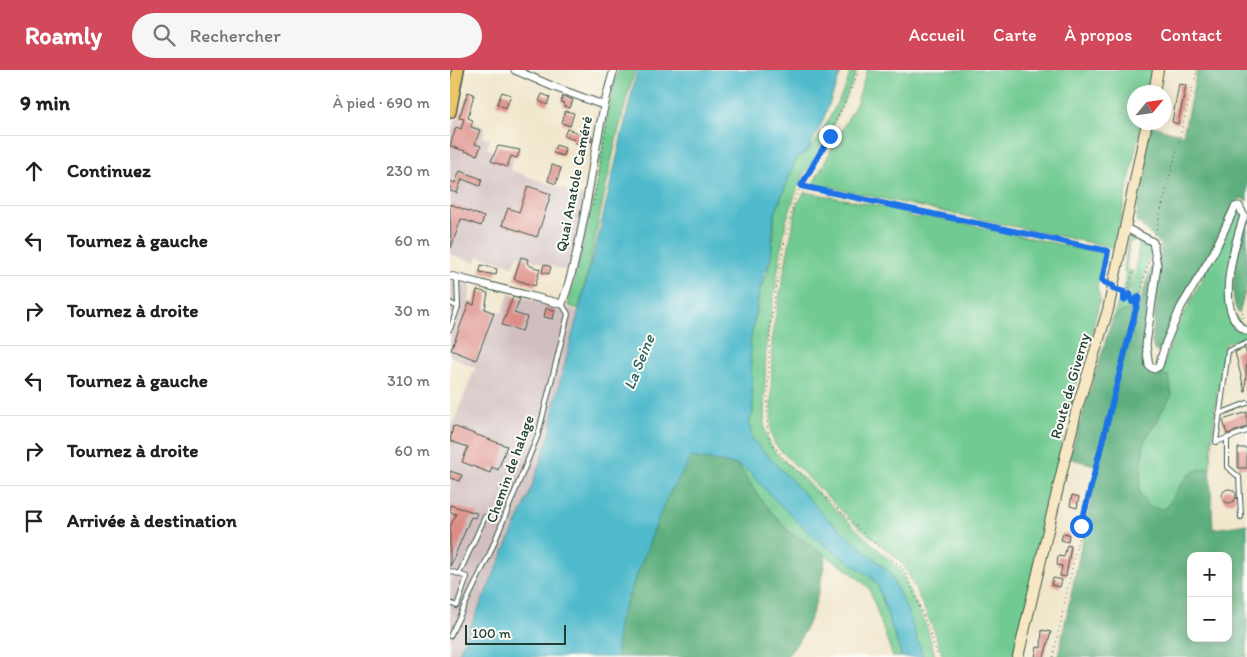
<!DOCTYPE html>
<html lang="fr">
<meta charset="utf-8">
<style>
body{margin:0;font-family:Itim,sans-serif;background:#f6f6f6;color:#202124}
.controls{position:absolute;right:15px;bottom:15px;display:grid;overflow:hidden;border-radius:10px;box-shadow:0 2px 12px #0003}
.controls button{width:45px;height:45px;display:grid;place-items:center;padding:0;border:0;border-bottom:1px solid #e0e0e0;background:#fff;color:#202124;font:25px sans-serif}
.compass{position:absolute;left:677px;top:15px;width:45px;height:45px;border-radius:50%;background:#fff;box-shadow:0 2px 12px #0003;rotate:61deg}
.scale{position:absolute;left:15px;bottom:12px;width:101px;box-sizing:border-box;padding-left:5px;border:2px solid #1f3d34;border-top:0;font-size:14px;line-height:18px;white-space:nowrap;color:#1f3d34;-webkit-text-stroke:4px #fdfcf7;paint-order:stroke}
.stop{position:absolute;width:15px;height:15px;margin:-11px;border:4px solid #1a73e8;border-radius:50%;background:#fff}
.stop.end{background:#1a73e8;border-color:#fff;box-shadow:0 1px 5px #0008}
.list{margin:0;padding:0;list-style:none}
h2{display:flex;justify-content:space-between;align-items:center;height:65px;margin:0;padding:0 20px;font-size:21px}
h2 small{font-size:16px;font-weight:400;color:#757577}
.list li{display:grid;grid-template-columns:32px 1fr auto;gap:15px;align-items:center;box-sizing:border-box;height:70px;padding:0 20px;border-top:1px solid #e0e0e0}
.list b{display:block;font-size:19px;white-space:nowrap}
.list em{font-size:16px;font-style:normal;color:#757577}
.icon{flex:none;width:28px;height:28px;fill:none;stroke:currentColor;stroke-width:2;stroke-linecap:round;stroke-linejoin:round}
.map{position:relative;flex:none;width:797px;height:587px;overflow:hidden}
header{display:flex;align-items:center;gap:30px;box-sizing:border-box;height:70px;padding:0 25px;background:#d1495b;color:#fff}
header strong{font-size:24px}
nav{display:flex;gap:28px;margin-inline-start:auto;font-size:18px}
.search{width:350px;height:45px;background:#f6f6f6;display:flex;align-items:center;gap:12px;box-sizing:border-box;padding:0 18px;border-radius:28px;color:#757577;font-size:19px}
main{display:flex}
aside{flex:1;background:#fff}
.map>svg:first-child{display:block}
</style>
<header>
<strong>Roamly</strong>
<div class="search"><svg class="icon" aria-label="search" viewBox="0 0 24 24"><circle cx="10" cy="10" r="6"/><path d="M15 15l6 6"/></svg>Rechercher</div>
<nav><a>Accueil</a><a>Carte</a><a>À propos</a><a>Contact</a></nav>
</header>
<main>
<aside>
<h2>9 min<small>À pied · 690 m</small></h2>
<ul class="list">
<li><svg class="icon" aria-label="ahead" viewBox="0 0 24 24"><path d="M12 20V5M6 11l6-6 6 6"/></svg><div><b>Continuez</b></div><em>230 m</em></li>
<li><svg class="icon" aria-label="left" viewBox="0 0 24 24"><path d="M17 20v-9H6M10 6l-5 5 5 5"/></svg><div><b>Tournez à gauche</b></div><em>60 m</em></li>
<li><svg class="icon" aria-label="right" viewBox="0 0 24 24"><path d="M7 20v-9h11M14 6l5 5-5 5"/></svg><div><b>Tournez à droite</b></div><em>30 m</em></li>
<li><svg class="icon" aria-label="left" viewBox="0 0 24 24"><path d="M17 20v-9H6M10 6l-5 5 5 5"/></svg><div><b>Tournez à gauche</b></div><em>310 m</em></li>
<li><svg class="icon" aria-label="right" viewBox="0 0 24 24"><path d="M7 20v-9h11M14 6l5 5-5 5"/></svg><div><b>Tournez à droite</b></div><em>60 m</em></li>
<li><svg class="icon" aria-label="arrive" viewBox="0 0 24 24"><path d="M6 21V4h12l-3 4 3 4H6"/></svg><div><b>Arrivée à destination</b></div></li>
</ul>
</aside>
<div class="map">
<svg width="797" height="587" viewBox="0 0 797 587">
<rect width="100%" height="100%" fill="#fdfcf7"/>
<filter id="ink" filterUnits="userSpaceOnUse"><feTurbulence type="fractalNoise" baseFrequency=".02" numOctaves="2"/><feDisplacementMap in="SourceGraphic" scale="10" xChannelSelector="R" yChannelSelector="G"/><feConvolveMatrix kernelMatrix="1 2 1 2 8 2 1 2 1" color-interpolation-filters="sRGB"/></filter>
<filter id="wash" filterUnits="userSpaceOnUse"><feTurbulence type="fractalNoise" baseFrequency=".0096" numOctaves="4" result="noise"/><feDisplacementMap in="SourceGraphic" scale="20" xChannelSelector="R" yChannelSelector="G"/><feGaussianBlur stdDeviation="1.12" result="paint"/><feColorMatrix in="noise" values="0 0 0 0 0 0 0 0 0 0 0 0 0 0 0 0 0 1.4 0 .05"/><feComposite in="paint" operator="in"/></filter>
<g filter="url(#wash)">
<rect width="100%" height="100%" fill="#f0e6ca"/>
<path fill="#d1bfbf" d="M6,48L35,57L33,67L40,69L37,79L64,87L60,100L135,127L142,126L125,204L68,185L64,196L28,186L26,193L0,184V65Z
M0,210L21,215L19,231L52,243L59,224L129,241L105,331L101,361L77,430L7,587H0V353L3,354L25,298L0,286Z"/>
<path fill="#71ca91" stroke="#488462" d="M168,0H185C161,78 149,160 129,239L118,236L144,128L160,31Z
M401,0H407L405,7L382,57L349,114L336,151L316,275L314,354L317,368L325,382L450,500L478,560L485,587H473L458,543L439,502L376,447L303,370L299,354L303,342L300,273L310,219L317,206L324,164V146L346,89L361,77L373,60L396,16Z
M417,0H702L697,22H684V52L691,53L665,178L363,114L407,32Z
M355,122L448,139L462,147L469,148L475,145L655,184L647,218L650,228L639,276L623,320L579,522L563,587H493L483,558L456,499L445,486L403,452L326,376L321,365L322,265L347,134Z
M790,141L793,146L785,175L779,236L797,263V270L781,271L776,274L774,279L765,339L760,398C735,397 728,422 715,439L698,437L689,421L694,371L709,349L719,307L711,304L724,264L783,148Z
M681,168L684,170V172H679L676,200L683,201L675,229V223L673,220L676,204L674,201L678,170Z
M693,168L699,172L701,178L689,226L683,231L679,220L686,201L689,173Z
M672,223L675,232L680,225L682,233L688,228L685,239L663,247Z
M288,395L299,402L353,457L422,508L428,516L452,587H443L419,518L401,502L338,461L308,426Z"/>
<path fill="#5cae7b" stroke="#3e7658" fill-rule="evenodd" d="M747,0H797V131L791,128L781,140L712,280L707,282L704,280L702,273L711,175L686,150L699,55L733,65Z
M797,151V215L789,244C776,229 788,168 797,151Z
M701,197L705,199L694,284L701,305L711,304L719,306L722,325L694,371L689,421L698,437L715,439C728,422 735,397 760,398L763,459L797,454V587H608L648,396L619,388L663,247L674,241L688,239ZM741,486H778V568H741Z
M242,387L288,395L308,426L338,461L376,485C369,523 363,558 336,587H167L168,553L216,429Z"/>
<path fill="#4fbacb" stroke="#377c80" d="M187,0H392L372,53L358,80L346,89L324,146L321,188L310,219L300,273L303,342L299,354L303,370L376,447L439,502L458,543L473,587H452L428,516L422,508L366,469L322,427L299,402L288,395L242,387L216,429L168,553L167,587H7L77,430L101,361L105,331L149,163Z"/>
<g id="blocks">
<path fill="#dd8c86" d="M729,14L736,15L728,54L722,52Z
M18,22L24,24L18,48L23,50L21,57L30,60L25,74L31,76L27,85L0,76L6,57L11,59L14,49L9,48Z
M52,22L61,25L56,38L47,34Z
M92,24L100,27L97,35L89,31Z
M113,26L123,30L120,38L113,36L114,33L111,32Z
M115,41L124,43L120,56L112,53Z
M117,59L142,67V72L133,69L131,75L124,72L125,70L114,66Z
M106,75L115,78L113,86L103,83Z
M48,76L70,80L67,88L61,86L57,97L41,91Z
M102,95L111,98L106,114L98,111Z
M10,101L32,109L30,116L12,109L7,123L0,121V111L5,113Z
M78,116L101,124L87,167L52,155L58,138L69,142Z
M0,134L34,147L31,156L11,149L1,178Z
M71,187L78,189L77,193L81,196L90,199L85,216L64,209Z
M94,194L101,197L99,204L92,202Z
M31,195L47,199L46,205L30,202Z
M27,220L38,223L35,239L44,243L26,290L1,280L19,233L24,235Z
M63,227L70,229L64,243L77,247L72,261L52,255Z
M96,238L105,240L103,249L94,247Z
M795,278L797,286L795,322L785,282Z
M797,342V357L777,364L773,350Z
M3,356L57,376L48,400L42,397L40,403L12,392L18,377L0,371Z
M788,378H797V398H788Z
M0,401L12,405L10,411L0,408Z
M772 426a7 7 0 1 1 14 0a7 7 0 1 1-14 0Z
M622,425L629,427L627,438L620,436Z
M0,435L27,443L25,448L21,447L0,497V457L6,444L0,442Z
M613,463L619,464L618,472L611,470Z
M617,475L621,476L616,507L610,506L612,496L607,495L608,486L614,487Z
M603,508L612,510L610,517L601,515Z
M592,560L601,562L594,587H585L587,577L591,578Z"/>
</g>
</g>
<g filter="url(#ink)">
<use href="#blocks" fill-opacity="0" stroke="#3e564a" stroke-width="1"/>
<g fill="none" stroke-linecap="round" stroke-linejoin="round">
<defs>
<path id="lane" d="M0,233L8,237
M0,259L8,237L7,207
M797,273L778,281L766,372L797,361
M769,344L797,333
M777,368V397L789,407L791,447
M0,501L17,507L7,536L0,533
M9,504L35,447
M0,566L40,483L88,365L118,244L112,234"/>
<path id="street" d="M65,0L104,17L153,35
M676,158L703,172L707,195L696,275L699,296L704,299L709,296L716,272L731,237L764,182L785,137L789,136L794,146C785,173 762,244 797,261
M0,206L112,234C139,158 140,76 164,0"/>
<path id="secondary" d="M704,22L708,0
M568,587L627,338L658,240L697,52"/>
<path id="primary" d="M0,42L8,0"/>
</defs>
<use href="#lane" stroke="#3e564a" stroke-width="6"/>
<use href="#street" stroke="#3e564a" stroke-width="9"/>
<use href="#secondary" stroke="#3e564a" stroke-width="12"/>
<use href="#primary" stroke="#3e564a" stroke-width="14"/>
<path stroke="#3e564a" stroke-width="1" stroke-dasharray="1 4" stroke-linecap="butt" d="M410,0L379,66L345,127L332,184L320,256L317,354L320,371L335,390L454,500L479,559L488,587
M351,116L658,181L652,211L655,214
M143,136L157,56
M705,164L747,0
M670,221L674,222L675,231L680,223L683,233L689,227
M679,223L678,219L684,199
M793,248L792,237L797,222
M603,587L631,456L699,190"/>
<use href="#lane" stroke="#fff" stroke-width="4"/>
<use href="#street" stroke="#fff" stroke-width="7"/>
<use href="#secondary" stroke="#f7e8c3" stroke-width="10"/>
<use href="#primary" stroke="#eac669" stroke-width="11"/>
</g>
</g>
<g fill="none" stroke-linecap="round" stroke-linejoin="round" filter="url(#ink)">
<path stroke="#1a73e8" stroke-width="6" d="M380,66L351,116L658,181L652,211L663,216V219L674,222V230L680,224L682,232L689,227L631,456"/>
</g>
<g text-anchor="middle" dominant-baseline="central" stroke-width="4" stroke-linejoin="round" paint-order="stroke">
<g font-size="15" fill="#1f3d34" stroke="#fdfcf7">
<text transform="translate(124 114) rotate(-79)">Quai Anatole Caméré</text>
<text transform="translate(620 316) rotate(-74)">Route de Giverny</text>
<text transform="translate(60 399) rotate(-70)">Chemin de halage</text>
</g>
<g font-size="16" font-style="italic" fill="#2d6261" stroke="#fdfcf7">
<text transform="translate(189 292) rotate(-68)">La Seine</text>
</g>
</g>
</svg>
<div class="controls">
<button>+</button>
<button>−</button>
</div>
<svg class="compass" viewBox="-18 -18 36 36"><path d="M0-13l5 13h-10z" fill="#e53935"/><path d="M0 13l5-13h-10z" fill="#757577"/></svg>
<div class="scale">100 m</div>
<div class="stop" style="left:631px;top:456px"></div>
<div class="stop end" style="left:380px;top:66px"></div>
</div>
</main>
